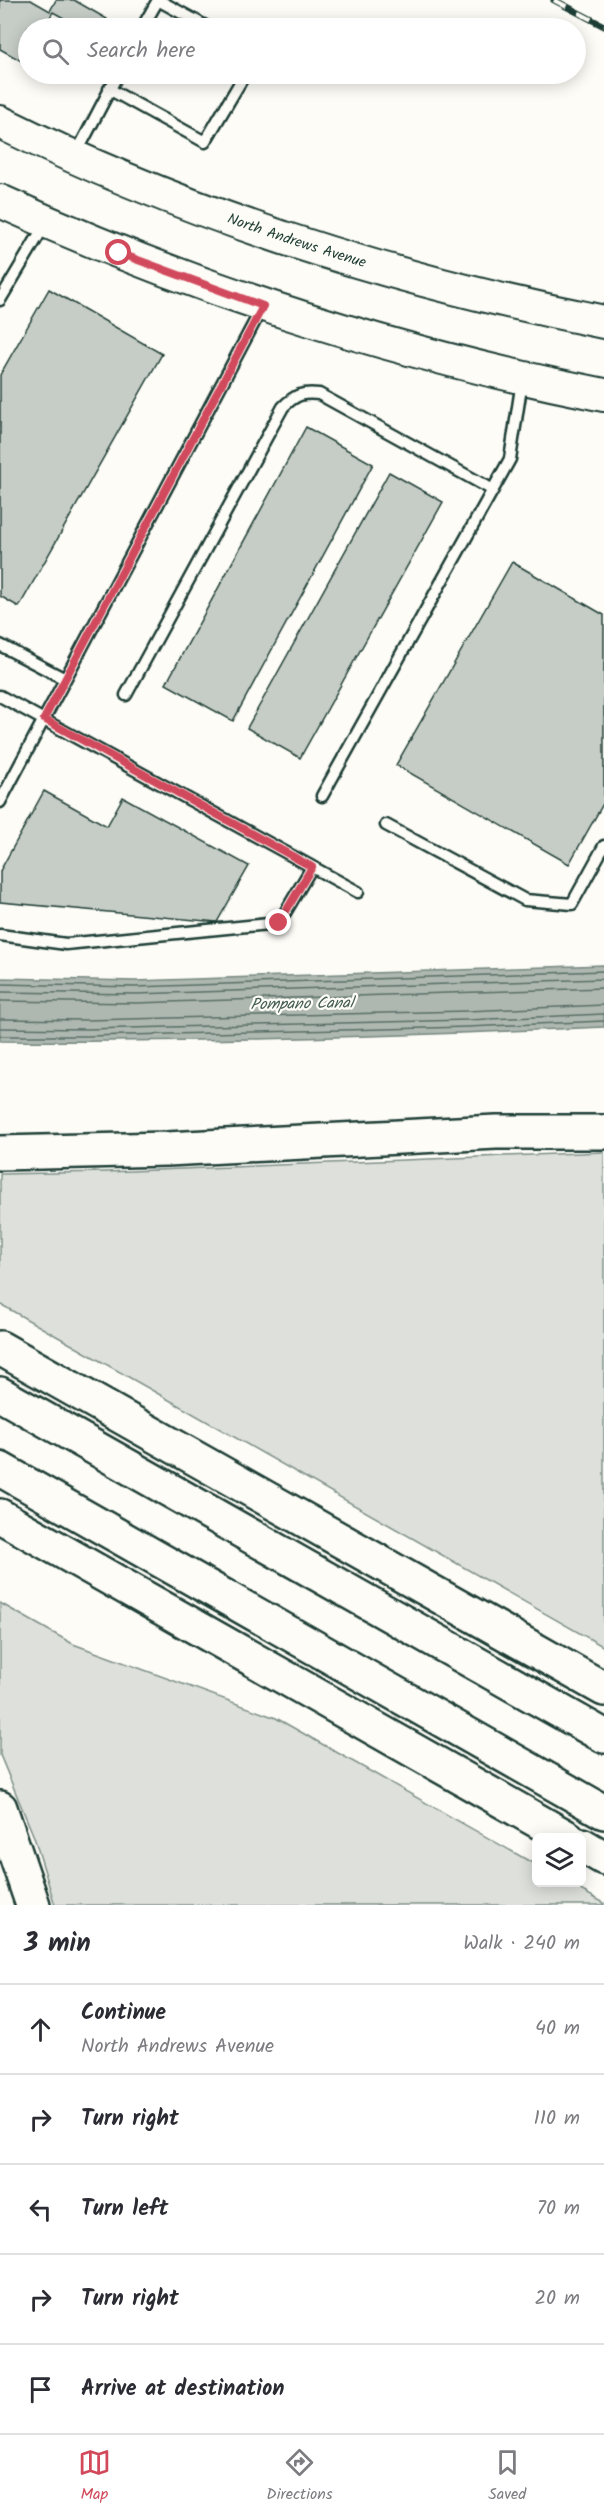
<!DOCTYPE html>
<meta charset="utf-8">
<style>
body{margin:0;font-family:Kalam,sans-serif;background:#f7f7f7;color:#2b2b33}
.controls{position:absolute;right:18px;bottom:18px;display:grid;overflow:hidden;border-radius:9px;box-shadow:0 3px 15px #0003}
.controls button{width:54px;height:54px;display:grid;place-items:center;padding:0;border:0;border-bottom:2px solid #e1e1e2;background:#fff;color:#2b2b33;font:30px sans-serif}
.stop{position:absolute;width:18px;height:18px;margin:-14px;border:4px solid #d1495b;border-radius:50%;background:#fff}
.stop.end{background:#d1495b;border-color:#fff;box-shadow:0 2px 6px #0008}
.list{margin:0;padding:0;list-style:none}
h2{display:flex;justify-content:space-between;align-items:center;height:78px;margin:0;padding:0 24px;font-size:26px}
h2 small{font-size:20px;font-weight:400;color:#7c7c81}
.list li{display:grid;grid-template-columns:39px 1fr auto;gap:18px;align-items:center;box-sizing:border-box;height:90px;padding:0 24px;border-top:2px solid #e1e1e2}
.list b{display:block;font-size:22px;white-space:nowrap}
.list p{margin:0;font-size:20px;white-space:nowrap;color:#7c7c81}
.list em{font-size:20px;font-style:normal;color:#7c7c81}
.icon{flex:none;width:33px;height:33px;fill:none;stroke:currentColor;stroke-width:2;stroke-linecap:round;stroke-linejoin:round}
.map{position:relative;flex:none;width:604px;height:1905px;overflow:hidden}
.search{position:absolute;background:#fff;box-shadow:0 3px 15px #0003;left:18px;right:18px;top:18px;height:66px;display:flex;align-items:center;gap:15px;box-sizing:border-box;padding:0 21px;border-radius:33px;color:#7c7c81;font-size:22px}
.sheet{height:528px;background:#fff}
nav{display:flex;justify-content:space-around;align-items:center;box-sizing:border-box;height:84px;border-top:2px solid #e1e1e2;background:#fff;font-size:16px;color:#7c7c81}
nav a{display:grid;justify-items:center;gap:3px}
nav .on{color:#d1495b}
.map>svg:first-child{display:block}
</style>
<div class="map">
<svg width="604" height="1905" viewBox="0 0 604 1905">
<rect width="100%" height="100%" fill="#fdfcf7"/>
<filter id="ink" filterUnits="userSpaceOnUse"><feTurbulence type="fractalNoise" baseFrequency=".0167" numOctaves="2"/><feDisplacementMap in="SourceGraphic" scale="12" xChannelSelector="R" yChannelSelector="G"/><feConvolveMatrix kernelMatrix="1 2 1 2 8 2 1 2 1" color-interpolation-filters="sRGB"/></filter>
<g filter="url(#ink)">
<path fill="#dde0db" stroke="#7e8e88" stroke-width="1.5" d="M604,1152V1647L0,1304V1174L106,1172Z
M0,1603L73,1644L276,1718L536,1865V1882L568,1883L604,1903V1905H55L34,1837L0,1755Z"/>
<path fill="#aeb8b1" stroke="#75877f" stroke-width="1.5" d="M604,965V1027C403,1036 201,1043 0,1041V978L135,981Z"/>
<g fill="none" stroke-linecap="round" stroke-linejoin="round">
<path stroke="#586e66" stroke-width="1.5" d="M0,984L135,987L604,971
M0,992L136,994L604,979
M0,1001L136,1003L604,988
M0,1019L87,1020L467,1011L604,1005
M0,1028L87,1029L467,1020L604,1014
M0,1036H87L468,1027L604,1021"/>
</g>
<path fill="#c6cdc7" stroke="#1f3d34" stroke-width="1.5" d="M0,0H31L50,11L56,0H74L107,19L101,28H82L53,12L44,28H28V56L25,63L0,49Z
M49,289L162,354L19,607L0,596V375Z
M306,427L373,464L233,721L166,684Z
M389,472L443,502L300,758L247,728Z
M512,562L604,615V802L569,864L396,765Z
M44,791L107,826L123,797L249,866L217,922L0,902V871Z"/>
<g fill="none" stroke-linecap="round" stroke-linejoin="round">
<defs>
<path id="service" d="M142,28L158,0L209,28
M109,89L205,142L245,74
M76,154L118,74
M0,300L46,223
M0,645L65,679
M126,695L283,407C295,395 302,392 319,394L493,490
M0,696L358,892
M322,796L510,459L522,381
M0,802L263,306
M386,825L525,900L572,904L604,846
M0,935L66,944L279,923L312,867"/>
<g id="secondary">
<path id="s1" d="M0,122C190,216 397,281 604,322"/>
<path d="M0,201C193,289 396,354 604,395"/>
</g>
<path id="motorway" d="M0,1153L167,1149L496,1132H604
M0,1348L604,1689
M0,1394L604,1736
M0,1469L604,1812
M0,1516L568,1838
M0,1808L33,1905
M582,1845L604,1858"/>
</defs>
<use href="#service" stroke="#1f3d34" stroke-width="15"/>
<use href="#secondary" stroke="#1f3d34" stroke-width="36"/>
<use href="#motorway" stroke="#1f3d34" stroke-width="38"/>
<use href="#service" stroke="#fdfcf7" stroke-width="10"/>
<use href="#secondary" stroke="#fdfcf7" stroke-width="32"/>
<use href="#motorway" stroke="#fdfcf7" stroke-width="33"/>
<defs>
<path id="rail" d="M554,0L604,26"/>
</defs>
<use href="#rail" stroke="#1f3d34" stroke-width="7"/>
<use href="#rail" stroke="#fdfcf7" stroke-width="4.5" stroke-dasharray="14" stroke-linecap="butt"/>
</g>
</g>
<g fill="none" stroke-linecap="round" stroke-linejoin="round" filter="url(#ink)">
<path stroke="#d1495b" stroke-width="8" d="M119,253L263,306L44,719L312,867L279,923"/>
</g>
<g text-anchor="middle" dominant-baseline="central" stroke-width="4.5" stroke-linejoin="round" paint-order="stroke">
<g font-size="15" fill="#1f3d34" stroke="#fdfcf7">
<text stroke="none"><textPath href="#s1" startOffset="320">North Andrews Avenue</textPath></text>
</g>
<g font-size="16" font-style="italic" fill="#435c53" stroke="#fdfcf7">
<text transform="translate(302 1004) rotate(-1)">Pompano Canal</text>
</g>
</g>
</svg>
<div class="controls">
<button><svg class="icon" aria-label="layers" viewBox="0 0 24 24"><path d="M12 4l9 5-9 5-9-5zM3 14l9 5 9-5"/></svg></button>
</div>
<div class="stop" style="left:119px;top:253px"></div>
<div class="stop end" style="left:279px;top:923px"></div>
<div class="search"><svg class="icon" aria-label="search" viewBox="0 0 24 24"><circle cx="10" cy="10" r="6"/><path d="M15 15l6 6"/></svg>Search here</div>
</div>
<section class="sheet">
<h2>3 min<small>Walk · 240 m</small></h2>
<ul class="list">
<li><svg class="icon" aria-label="ahead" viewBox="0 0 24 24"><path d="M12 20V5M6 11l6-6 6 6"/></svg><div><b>Continue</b><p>North Andrews Avenue</p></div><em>40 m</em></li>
<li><svg class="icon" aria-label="right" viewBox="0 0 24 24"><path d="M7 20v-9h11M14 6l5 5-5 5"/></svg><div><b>Turn right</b></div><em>110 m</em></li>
<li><svg class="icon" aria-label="left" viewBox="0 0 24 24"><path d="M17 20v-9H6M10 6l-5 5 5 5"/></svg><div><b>Turn left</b></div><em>70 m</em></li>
<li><svg class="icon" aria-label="right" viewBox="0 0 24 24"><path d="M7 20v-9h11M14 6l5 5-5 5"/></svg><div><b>Turn right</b></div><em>20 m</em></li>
<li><svg class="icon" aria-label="arrive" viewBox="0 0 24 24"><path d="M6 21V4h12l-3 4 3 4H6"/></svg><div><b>Arrive at destination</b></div></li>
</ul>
</section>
<nav>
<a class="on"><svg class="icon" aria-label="map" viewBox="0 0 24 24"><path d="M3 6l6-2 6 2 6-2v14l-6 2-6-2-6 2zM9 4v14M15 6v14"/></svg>Map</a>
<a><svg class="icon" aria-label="directions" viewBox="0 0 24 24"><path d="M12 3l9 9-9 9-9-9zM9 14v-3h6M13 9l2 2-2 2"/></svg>Directions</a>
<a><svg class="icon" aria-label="saved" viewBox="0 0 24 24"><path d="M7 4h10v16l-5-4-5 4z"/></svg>Saved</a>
</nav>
